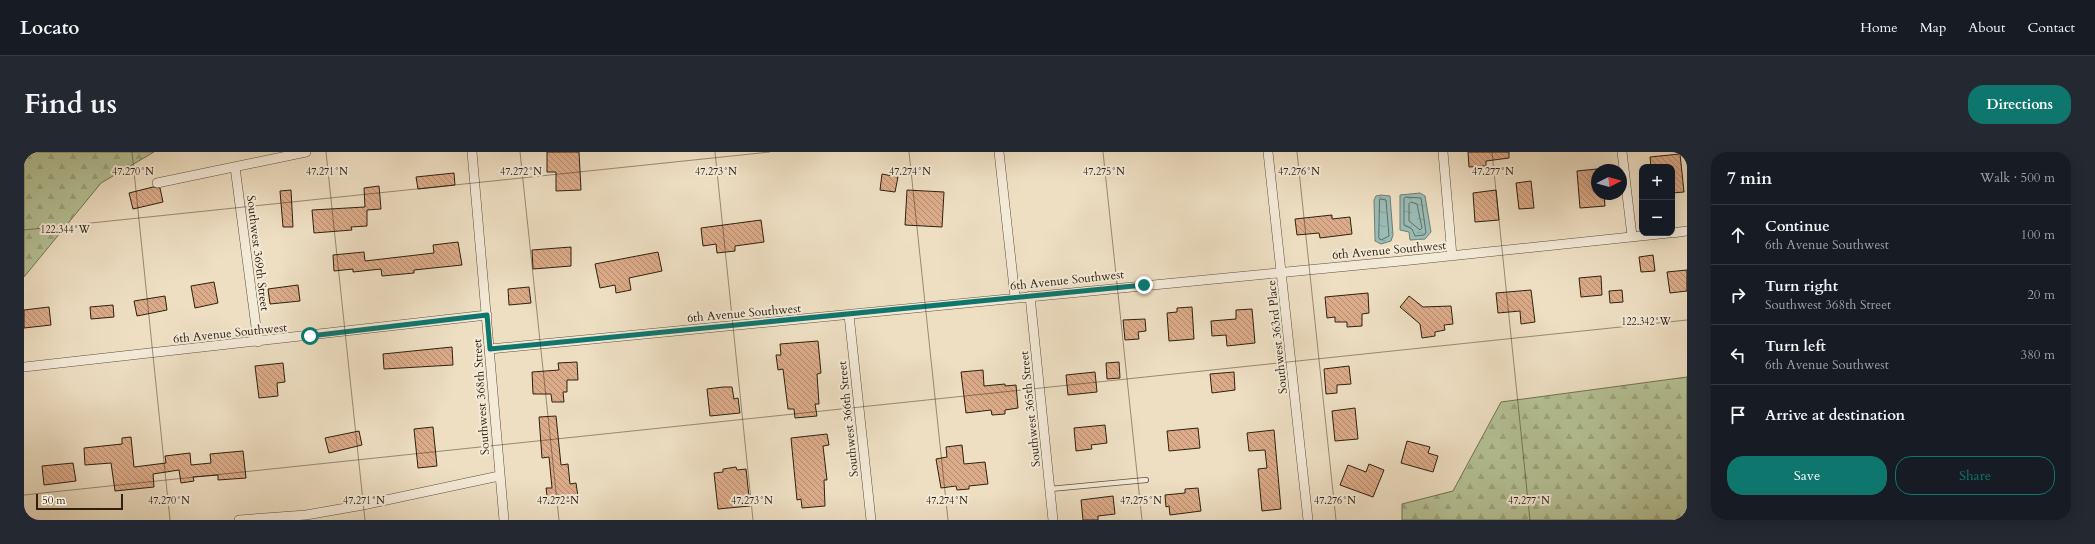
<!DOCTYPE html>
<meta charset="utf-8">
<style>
body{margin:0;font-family:Cardo,serif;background:#242831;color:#f1f3f6}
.controls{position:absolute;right:12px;top:12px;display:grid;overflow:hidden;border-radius:8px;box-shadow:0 4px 16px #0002}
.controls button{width:36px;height:36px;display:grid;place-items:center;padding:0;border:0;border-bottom:1px solid #363941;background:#171b24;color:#f1f3f6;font:20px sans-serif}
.compass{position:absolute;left:1567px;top:12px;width:36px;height:36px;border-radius:50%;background:#171b24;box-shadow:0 4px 16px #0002;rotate:84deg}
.scale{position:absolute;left:12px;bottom:10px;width:87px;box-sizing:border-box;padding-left:4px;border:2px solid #2e210d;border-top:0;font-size:11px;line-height:14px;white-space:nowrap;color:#2e210d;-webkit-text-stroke:3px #f4ead8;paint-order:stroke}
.stop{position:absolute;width:12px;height:12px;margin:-9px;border:3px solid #0f766e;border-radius:50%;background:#fff}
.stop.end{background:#0f766e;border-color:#fff;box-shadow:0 1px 4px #0008}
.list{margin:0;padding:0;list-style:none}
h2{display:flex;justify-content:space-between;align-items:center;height:52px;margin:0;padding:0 16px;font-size:17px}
h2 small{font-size:13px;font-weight:400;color:#9ea1a6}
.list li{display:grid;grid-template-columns:26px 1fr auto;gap:12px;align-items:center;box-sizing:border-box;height:60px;padding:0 16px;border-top:1px solid #363941}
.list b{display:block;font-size:15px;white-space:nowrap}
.list p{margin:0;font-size:13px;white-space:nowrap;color:#9ea1a6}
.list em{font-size:13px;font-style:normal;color:#9ea1a6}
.actions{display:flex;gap:8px;padding:12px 16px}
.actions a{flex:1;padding:9px 0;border:1px solid #0f766e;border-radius:16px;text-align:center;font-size:14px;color:#0f766e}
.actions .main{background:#0f766e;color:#fff}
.icon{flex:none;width:22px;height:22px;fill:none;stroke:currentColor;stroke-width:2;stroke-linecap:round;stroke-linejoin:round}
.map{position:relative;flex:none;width:1663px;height:368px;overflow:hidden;border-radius:16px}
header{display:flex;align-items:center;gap:24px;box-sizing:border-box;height:56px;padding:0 20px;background:#171b24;border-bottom:1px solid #363941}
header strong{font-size:19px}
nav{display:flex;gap:22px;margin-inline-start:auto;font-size:14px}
.intro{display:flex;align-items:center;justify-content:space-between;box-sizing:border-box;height:96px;padding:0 24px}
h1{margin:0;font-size:28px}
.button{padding:10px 18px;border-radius:16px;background:#0f766e;color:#fff;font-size:14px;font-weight:700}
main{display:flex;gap:24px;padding:0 24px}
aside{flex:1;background:#171b24;border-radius:16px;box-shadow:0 4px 16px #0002}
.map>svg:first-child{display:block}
</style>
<header>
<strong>Locato</strong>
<nav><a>Home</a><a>Map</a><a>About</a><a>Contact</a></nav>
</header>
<div class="intro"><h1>Find us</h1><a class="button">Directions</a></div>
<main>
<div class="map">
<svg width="1663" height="368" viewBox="0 0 1663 368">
<defs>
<pattern id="forest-firs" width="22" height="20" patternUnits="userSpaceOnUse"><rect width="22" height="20" fill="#b5c296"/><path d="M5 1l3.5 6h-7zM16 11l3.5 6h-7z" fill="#9ca680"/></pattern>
<pattern id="water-ripples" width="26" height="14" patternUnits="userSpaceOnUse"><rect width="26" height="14" fill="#99bcb6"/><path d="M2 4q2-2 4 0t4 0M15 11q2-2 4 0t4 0" fill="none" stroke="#84a19b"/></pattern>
<pattern id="building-back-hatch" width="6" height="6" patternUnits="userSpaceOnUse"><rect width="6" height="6" fill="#dcab89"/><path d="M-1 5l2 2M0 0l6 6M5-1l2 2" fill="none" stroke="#b38b6e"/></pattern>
</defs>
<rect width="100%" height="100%" fill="#eedfc3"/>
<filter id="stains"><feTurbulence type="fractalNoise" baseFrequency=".005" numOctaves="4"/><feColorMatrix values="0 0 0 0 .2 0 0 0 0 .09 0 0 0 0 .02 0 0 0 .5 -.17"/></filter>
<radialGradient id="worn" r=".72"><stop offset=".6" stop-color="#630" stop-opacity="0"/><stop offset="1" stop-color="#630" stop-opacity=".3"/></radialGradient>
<path fill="url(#forest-firs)" stroke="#727252" d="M0,0H130L77,31L0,125Z
M1663,225V368H1378V352L1429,339L1477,250Z"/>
<path fill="url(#water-ripples)" stroke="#6e7e72" d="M1396,41L1401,44L1407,80L1401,87L1386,88L1385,80L1376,78V43Z
M1357,43L1366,44L1369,83L1367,89L1357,92L1351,89V86L1350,48L1352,44Z"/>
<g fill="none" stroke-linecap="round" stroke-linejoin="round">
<path stroke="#646e62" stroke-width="1" d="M1382,45L1397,46L1402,81L1400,83L1391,84L1388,77L1380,73V47Z
M1356,47L1362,48L1365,84L1357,88L1355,86Z
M1387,50L1393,52L1398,76L1396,78L1385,69V52Z"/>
</g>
<path fill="url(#building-back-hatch)" stroke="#2e210d" d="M523,0H555L557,38L532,39V20H523Z
M1444,0H1485V6L1462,9V14L1445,15Z
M1656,2L1660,40L1648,41V15H1627L1626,5Z
M1573,17V42H1580L1581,54L1556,56L1553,19Z
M430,21L431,33L394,37L392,25Z
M858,22L874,25L871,40L856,38Z
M1507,29L1510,56L1495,57L1492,31Z
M355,34L357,57L343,58V74L327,75L328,78L290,81L288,58L341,55L340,36Z
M129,35L136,36L139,50L109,57L105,41Z
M267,38L269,75H259L256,39Z
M883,38L920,40L918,75L881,73Z
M1472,38L1475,68L1451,70L1449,41Z
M1308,63V67L1326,65L1328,82L1296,86L1295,81L1273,83L1271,67Z
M737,68L740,90L711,94V99L693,101L692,92L679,94L677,76Z
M434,90L438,113L390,118V121L358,124L357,117L329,120V117L310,119L309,103L340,100L341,109L410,101L409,93Z
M547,95V114L509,117L508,98Z
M634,100L638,119L605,126L607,138L592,141L591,133L576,136L571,112Z
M1629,103L1631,119L1617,120L1615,105Z
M1663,118V139L1646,141L1643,120Z
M1577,124L1578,143L1557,145L1555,126Z
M190,130L194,151L171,156L167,134Z
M274,133L276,149L246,152L244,137Z
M505,135L507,151L485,153L484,137Z
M1507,138L1511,170L1497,172L1496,159L1474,161L1472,141Z
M1598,138L1599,150L1586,151L1585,139Z
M1344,141L1345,161L1338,162V174L1323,175V170H1311V165L1303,166L1301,145Z
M141,144L143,158L113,164L110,149Z
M1385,144L1399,155L1427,154L1429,172L1420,173L1421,178L1411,180V184L1398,186L1396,172L1376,155Z
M89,153L90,165L67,167L66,155Z
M25,155L27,173L0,176V158Z
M1168,155L1170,187L1145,189L1143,161L1153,160V156Z
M1228,157L1231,191L1203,194L1202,183L1188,184L1187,169L1212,167V158Z
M1121,167L1122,179L1114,180L1115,187L1101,188L1099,168Z
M794,189L797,221L793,222L795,252H791L793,264L771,266L770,257H764L759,217L754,218L752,203H757L756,192Z
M428,195L429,213L360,217L359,202Z
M553,210L554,228H543V240H539L540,250H528L527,242H509L508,220L535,218L534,211Z
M1095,210L1096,226L1083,227L1082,211Z
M259,211L261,230L253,231L254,244L235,246L231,214Z
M1325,214L1327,232L1313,233V241L1302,242L1300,217Z
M959,218L960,234L981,232V234L992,233L994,256L981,258V262L968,263L967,258L942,261L937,220Z
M1071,220L1073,240L1044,243L1042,223Z
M1210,220L1211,238L1188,241L1186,222Z
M699,235H708L710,247L714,246L716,261L686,264L683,237Z
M1331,256L1334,287L1311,289L1308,259Z
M532,264L537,313L544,312L546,332L552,331L554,345L546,346V349L524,351L522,336H528L525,305L518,306L515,265Z
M1081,273L1083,291L1067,293L1068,297L1052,299L1050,276Z
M409,275L413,314L394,316L390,277Z
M1174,276L1176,296L1145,299L1143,279Z
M1250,278L1257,357L1238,359L1234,317L1243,316L1241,298L1225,299L1223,281Z
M335,279L338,293L305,301L301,286Z
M803,282L805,293L799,294L803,328H800L801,354L778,356L777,347L773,348L767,286Z
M107,285L110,315L142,311L141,304L166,301L167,313L187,311L186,302L219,299L222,326L194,328V323L169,325L170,329L157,331L155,318L129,322L130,335L91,339L87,311L61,313L60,296L98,292V286Z
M1383,289L1406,295L1404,301L1414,304L1409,320L1377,311Z
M938,293L940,312L961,310L964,332L945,334V337L933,338L932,334L917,336L912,307L923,305L922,295Z
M49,311L52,329L20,333L18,314Z
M1345,312L1360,318L1349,345L1316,333L1324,313L1342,320Z
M712,315L713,318L722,317L726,354L694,357L690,321L699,320V317Z
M1174,336L1177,359L1146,363L1145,354L1142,355L1141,343L1161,341V337Z
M1089,344L1091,362L1074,364V368H1059L1057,348Z"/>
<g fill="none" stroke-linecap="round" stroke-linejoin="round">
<defs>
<path id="lane" d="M1026,337L1122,328"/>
<path id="street" d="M448,0L480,368
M975,0L991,145
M1244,0L1284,368
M1419,0L1428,104
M1598,0L1608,84
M211,15L234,190
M133,31L282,0
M1648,81L1663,79
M1006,144L1029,368
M825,163L847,368
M466,197L1387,108L1645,81
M0,215L463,163
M215,368L282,363L339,353L475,324"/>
</defs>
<use href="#lane" stroke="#5e503a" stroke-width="6"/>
<use href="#street" stroke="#5e503a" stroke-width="10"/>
<use href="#lane" stroke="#f4ead8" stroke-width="4.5"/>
<use href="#street" stroke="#f4ead8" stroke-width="9"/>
</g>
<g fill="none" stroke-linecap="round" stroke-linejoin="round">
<path stroke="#0f766e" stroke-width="5" d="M286,184L463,163L466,197L1120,133"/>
</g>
<path fill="none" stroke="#2e210d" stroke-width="1" stroke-opacity="0.45" d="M108,0L146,368M302,0L341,368M496,0L535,368M691,0L729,368M885,0L924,368M1079,0L1118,368M1273,0L1312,368M1468,0L1506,368M1662,0L1663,9M0,78L746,0M0,343L1663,168"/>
<g text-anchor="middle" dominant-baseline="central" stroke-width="4" stroke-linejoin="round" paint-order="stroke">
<g font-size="12" fill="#2e210d" stroke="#f4ead8">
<text transform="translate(1365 98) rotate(-5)">6th Avenue Southwest</text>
<text transform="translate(234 101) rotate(83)">Southwest 369th Street</text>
<text transform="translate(1043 128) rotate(-6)">6th Avenue Southwest</text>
<text transform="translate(720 161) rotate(-5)">6th Avenue Southwest</text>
<text transform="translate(206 181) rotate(-6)">6th Avenue Southwest</text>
<text transform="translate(1253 185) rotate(-96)">Southwest 363rd Place</text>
<text transform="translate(457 245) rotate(-94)">Southwest 368th Street</text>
<text transform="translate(1006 257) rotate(-96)">Southwest 365th Street</text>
<text transform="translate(824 267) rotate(-96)">Southwest 366th Street</text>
</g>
</g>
<g font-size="10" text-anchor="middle" fill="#2e210d" stroke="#f4ead8" stroke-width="4" stroke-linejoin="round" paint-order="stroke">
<text x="109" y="23">47.270°N</text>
<text x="303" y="23">47.271°N</text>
<text x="497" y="23">47.272°N</text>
<text x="692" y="23">47.273°N</text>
<text x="886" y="23">47.274°N</text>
<text x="1080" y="23">47.275°N</text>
<text x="1275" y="23">47.276°N</text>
<text x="1469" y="23">47.277°N</text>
<text x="41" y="81">122.344°W</text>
<text x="1622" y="173">122.342°W</text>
<text x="145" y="352">47.270°N</text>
<text x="340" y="352">47.271°N</text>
<text x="534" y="352">47.272°N</text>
<text x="728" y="352">47.273°N</text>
<text x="923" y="352">47.274°N</text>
<text x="1117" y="352">47.275°N</text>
<text x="1311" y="352">47.276°N</text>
<text x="1505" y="352">47.277°N</text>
</g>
<rect width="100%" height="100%" filter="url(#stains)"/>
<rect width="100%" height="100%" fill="url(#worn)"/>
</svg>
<div class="controls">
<button>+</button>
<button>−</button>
</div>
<svg class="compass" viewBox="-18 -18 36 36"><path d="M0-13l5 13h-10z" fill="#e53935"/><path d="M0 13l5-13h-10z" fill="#9ea1a6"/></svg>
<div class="scale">50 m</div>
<div class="stop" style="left:286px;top:184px"></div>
<div class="stop end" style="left:1120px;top:133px"></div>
</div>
<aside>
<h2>7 min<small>Walk · 500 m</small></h2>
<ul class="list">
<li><svg class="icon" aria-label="ahead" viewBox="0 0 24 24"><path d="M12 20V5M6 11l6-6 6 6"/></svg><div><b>Continue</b><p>6th Avenue Southwest</p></div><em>100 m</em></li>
<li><svg class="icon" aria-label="right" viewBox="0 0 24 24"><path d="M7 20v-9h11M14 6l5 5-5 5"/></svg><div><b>Turn right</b><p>Southwest 368th Street</p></div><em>20 m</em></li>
<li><svg class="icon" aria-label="left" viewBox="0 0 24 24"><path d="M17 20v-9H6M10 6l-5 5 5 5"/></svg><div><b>Turn left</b><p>6th Avenue Southwest</p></div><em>380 m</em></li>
<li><svg class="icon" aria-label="arrive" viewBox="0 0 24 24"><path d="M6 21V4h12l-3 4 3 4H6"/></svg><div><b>Arrive at destination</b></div></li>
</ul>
<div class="actions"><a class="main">Save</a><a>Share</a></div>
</aside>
</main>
